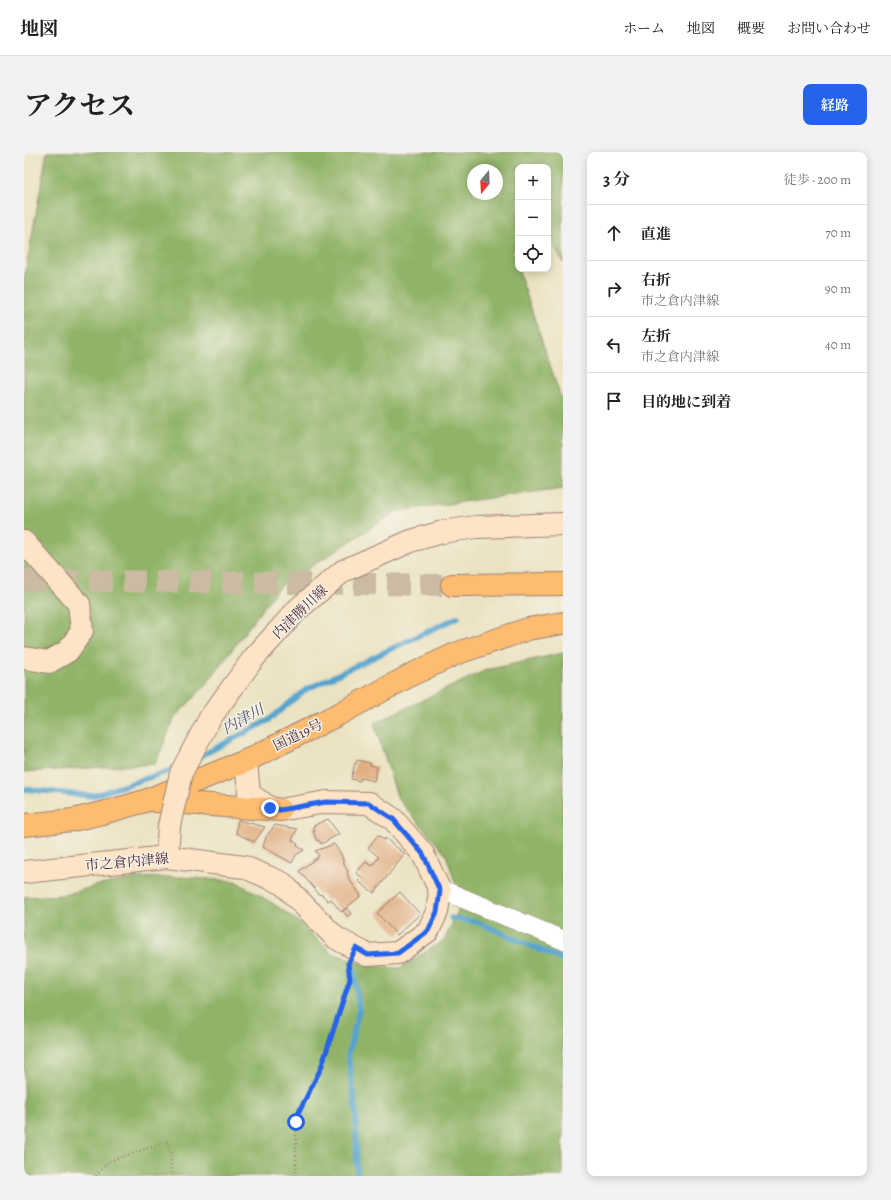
<!DOCTYPE html>
<html lang="ja">
<meta charset="utf-8">
<style>
body{margin:0;font-family:Alegreya,"Noto Serif JP",serif;background:#f2f2f2;color:#222}
.controls{position:absolute;right:12px;top:12px;display:grid;overflow:hidden;border-radius:8px;box-shadow:0 2px 10px #0003}
.controls button{width:36px;height:36px;display:grid;place-items:center;padding:0;border:0;border-bottom:1px solid #e0e0e0;background:#fff;color:#222;font:20px sans-serif}
.compass{position:absolute;left:443px;top:12px;width:36px;height:36px;border-radius:50%;background:#fff;box-shadow:0 2px 10px #0003;rotate:198deg}
.stop{position:absolute;width:12px;height:12px;margin:-9px;border:3px solid #2563eb;border-radius:50%;background:#fff}
.stop.end{background:#2563eb;border-color:#fff;box-shadow:0 1px 4px #0008}
.list{margin:0;padding:0;list-style:none}
h2{display:flex;justify-content:space-between;align-items:center;height:52px;margin:0;padding:0 16px;font-size:17px}
h2 small{font-size:13px;font-weight:400;color:#767676}
.list li{display:grid;grid-template-columns:26px 1fr auto;gap:12px;align-items:center;box-sizing:border-box;height:56px;padding:0 16px;border-top:1px solid #e0e0e0}
.list b{display:block;font-size:15px;white-space:nowrap}
.list p{margin:0;font-size:13px;white-space:nowrap;color:#767676}
.list em{font-size:13px;font-style:normal;color:#767676}
.icon{flex:none;width:22px;height:22px;fill:none;stroke:currentColor;stroke-width:2;stroke-linecap:round;stroke-linejoin:round}
.map{position:relative;flex:none;width:539px;height:1024px;overflow:hidden;border-radius:8px}
header{display:flex;align-items:center;gap:24px;box-sizing:border-box;height:56px;padding:0 20px;background:#fff;border-bottom:1px solid #e0e0e0}
header strong{font-size:19px}
nav{display:flex;gap:22px;margin-inline-start:auto;font-size:14px}
.intro{display:flex;align-items:center;justify-content:space-between;box-sizing:border-box;height:96px;padding:0 24px}
h1{margin:0;font-size:28px}
.button{padding:10px 18px;border-radius:8px;background:#2563eb;color:#fff;font-size:14px;font-weight:700}
main{display:flex;gap:24px;padding:0 24px}
aside{flex:1;background:#fff;border-radius:8px;box-shadow:0 2px 10px #0003}
.map>svg:first-child{display:block}
</style>
<header>
<strong>地図</strong>
<nav><a>ホーム</a><a>地図</a><a>概要</a><a>お問い合わせ</a></nav>
</header>
<div class="intro"><h1>アクセス</h1><a class="button">経路</a></div>
<main>
<div class="map">
<svg width="539" height="1024" viewBox="0 0 539 1024">
<rect width="100%" height="100%" fill="#f7f3e8"/>
<filter id="ink" filterUnits="userSpaceOnUse"><feTurbulence type="fractalNoise" baseFrequency=".025" numOctaves="2"/><feDisplacementMap in="SourceGraphic" scale="8" xChannelSelector="R" yChannelSelector="G"/><feConvolveMatrix kernelMatrix="1 2 1 2 8 2 1 2 1" color-interpolation-filters="sRGB"/></filter>
<filter id="wash" filterUnits="userSpaceOnUse"><feTurbulence type="fractalNoise" baseFrequency=".012" numOctaves="4" result="noise"/><feDisplacementMap in="SourceGraphic" scale="16" xChannelSelector="R" yChannelSelector="G"/><feGaussianBlur stdDeviation="0.9" result="paint"/><feColorMatrix in="noise" values="0 0 0 0 0 0 0 0 0 0 0 0 0 0 0 0 0 1.4 0 .05"/><feComposite in="paint" operator="in"/></filter>
<g filter="url(#wash)">
<rect width="100%" height="100%" fill="#eae2c0"/>
<path fill="#90b367" stroke="#6d6949" fill-rule="evenodd" d="M23,0H539V111L524,81V15H494V96L488,99L539,252V336L373,359L254,436L181,534L151,565L131,612L0,620V128ZM449,18H473V42H449Z
M539,501V1024H0V745L40,743L71,734L112,726L157,725L211,729L250,752L275,770L308,801L344,814L376,816L420,788L435,757L432,733L422,703L374,647L350,571L462,518Z"/>
<g fill="none" stroke-linecap="round" stroke-linejoin="round">
<path stroke="#53a3ce" stroke-width="5.5" d="M173,606L245,568L281,538L434,465
M0,637L68,644L151,617
M427,766L453,770L539,808
M330,817L335,858L324,903L332,962L333,1024"/>
</g>
<g id="blocks">
<path fill="#e1ad81" d="M333,608L346,611V613L353,615L350,629L337,626L336,629L327,627L331,611L332,612Z
M304,667L315,682L297,692L295,688L293,689L289,679H291L289,674Z
M214,668L241,675L230,690L212,681Z
M251,673L273,677L268,688L274,692L273,694L280,698L272,703L268,711L239,695L242,685Z
M354,683L360,688L361,686L381,702L350,741L334,729L338,725L332,721L342,710L348,714L355,705L344,696Z
M310,692L317,702L321,715L324,719L323,720L325,727L337,744L317,760L307,747L304,749L297,742L296,743L275,719L295,704L291,699Z
M376,740L396,762L373,783L353,761Z
M323,756L327,762L323,764L319,759Z"/>
</g>
</g>
<g filter="url(#ink)">
<use href="#blocks" fill-opacity="0" stroke="#9a8076" stroke-width="1"/>
<g fill="none" stroke-linecap="round" stroke-linejoin="round">
<path stroke="#cabba2" stroke-width="22" stroke-dasharray="22 11" stroke-linecap="butt" d="M0,428L428,433"/>
<defs>
<path id="street" d="M416,739L426,741L539,788"/>
<path id="secondary" d="M0,390L55,452L58,479L44,499L25,510L0,506
M186,566L229,507L274,457L319,419L387,389L418,380L452,375L539,372
M143,705L145,674
M0,720L143,705L220,715L258,731L312,786L343,803L374,801L404,779L413,760L416,739L399,702L369,667L345,651L302,650L256,658L246,656L225,642L222,609"/>
<path id="highway" d="M428,433L539,432
M132,649L256,658
M0,673L49,668L86,659L121,649L222,609L313,563L389,522L431,502L504,477L539,471"/>
</defs>
<use href="#street" stroke="#9a8076" stroke-width="20"/>
<use href="#secondary" stroke="#9a8076" stroke-width="24"/>
<use href="#highway" stroke="#9a8076" stroke-width="24"/>
<path stroke="#9a8076" stroke-width="2.5" stroke-dasharray="1 3" stroke-linecap="butt" d="M72,1024L85,1009L143,990L147,1000V1024
M272,1024V970L274,962L297,916L326,827L325,815"/>
<use href="#street" stroke="#fff" stroke-width="19"/>
<use href="#secondary" stroke="#fee4c6" stroke-width="22"/>
<use href="#highway" stroke="#fdbc70" stroke-width="22"/>
<defs>
<path id="secondary-bridge" d="M145,674L157,621L186,566"/>
</defs>
<use href="#secondary-bridge" stroke="#9a8076" stroke-width="24" stroke-linecap="butt"/>
<use href="#secondary-bridge" stroke="#fee4c6" stroke-width="22"/>
</g>
</g>
<g fill="none" stroke-linecap="round" stroke-linejoin="round" filter="url(#ink)">
<path stroke="#2563eb" stroke-width="5" d="M246,656L256,658L302,650L345,651L369,667L399,702L416,739L413,760L404,779L374,801L344,803L332,796L324,812L326,827L297,916L274,962L272,970"/>
</g>
<g text-anchor="middle" dominant-baseline="central" stroke-width="3" stroke-linejoin="round" paint-order="stroke">
<g font-size="14" fill="#4a1f2b" stroke="#f7f3e8">
<text transform="translate(276 460) rotate(-44)">内津勝川線</text>
<text transform="translate(274 583) rotate(-26)">国道19号</text>
<text transform="translate(103 710) rotate(-5)">市之倉内津線</text>
</g>
<g font-size="15" font-style="italic" fill="#4e546c" stroke="#f7f3e8">
<text transform="translate(219 567) rotate(-29)">内津川</text>
</g>
</g>
</svg>
<div class="controls">
<button>+</button>
<button>−</button>
<button><svg class="icon" aria-label="locate" viewBox="0 0 24 24"><circle cx="12" cy="12" r="6"/><path d="M12 2v4M12 18v4M2 12h4M18 12h4"/></svg></button>
</div>
<svg class="compass" viewBox="-18 -18 36 36"><path d="M0-13l5 13h-10z" fill="#e53935"/><path d="M0 13l5-13h-10z" fill="#767676"/></svg>
<div class="stop" style="left:272px;top:970px"></div>
<div class="stop end" style="left:246px;top:656px"></div>
</div>
<aside>
<h2>3 分<small>徒歩 · 200 m</small></h2>
<ul class="list">
<li><svg class="icon" aria-label="ahead" viewBox="0 0 24 24"><path d="M12 20V5M6 11l6-6 6 6"/></svg><div><b>直進</b></div><em>70 m</em></li>
<li><svg class="icon" aria-label="right" viewBox="0 0 24 24"><path d="M7 20v-9h11M14 6l5 5-5 5"/></svg><div><b>右折</b><p>市之倉内津線</p></div><em>90 m</em></li>
<li><svg class="icon" aria-label="left" viewBox="0 0 24 24"><path d="M17 20v-9H6M10 6l-5 5 5 5"/></svg><div><b>左折</b><p>市之倉内津線</p></div><em>40 m</em></li>
<li><svg class="icon" aria-label="arrive" viewBox="0 0 24 24"><path d="M6 21V4h12l-3 4 3 4H6"/></svg><div><b>目的地に到着</b></div></li>
</ul>
</aside>
</main>
